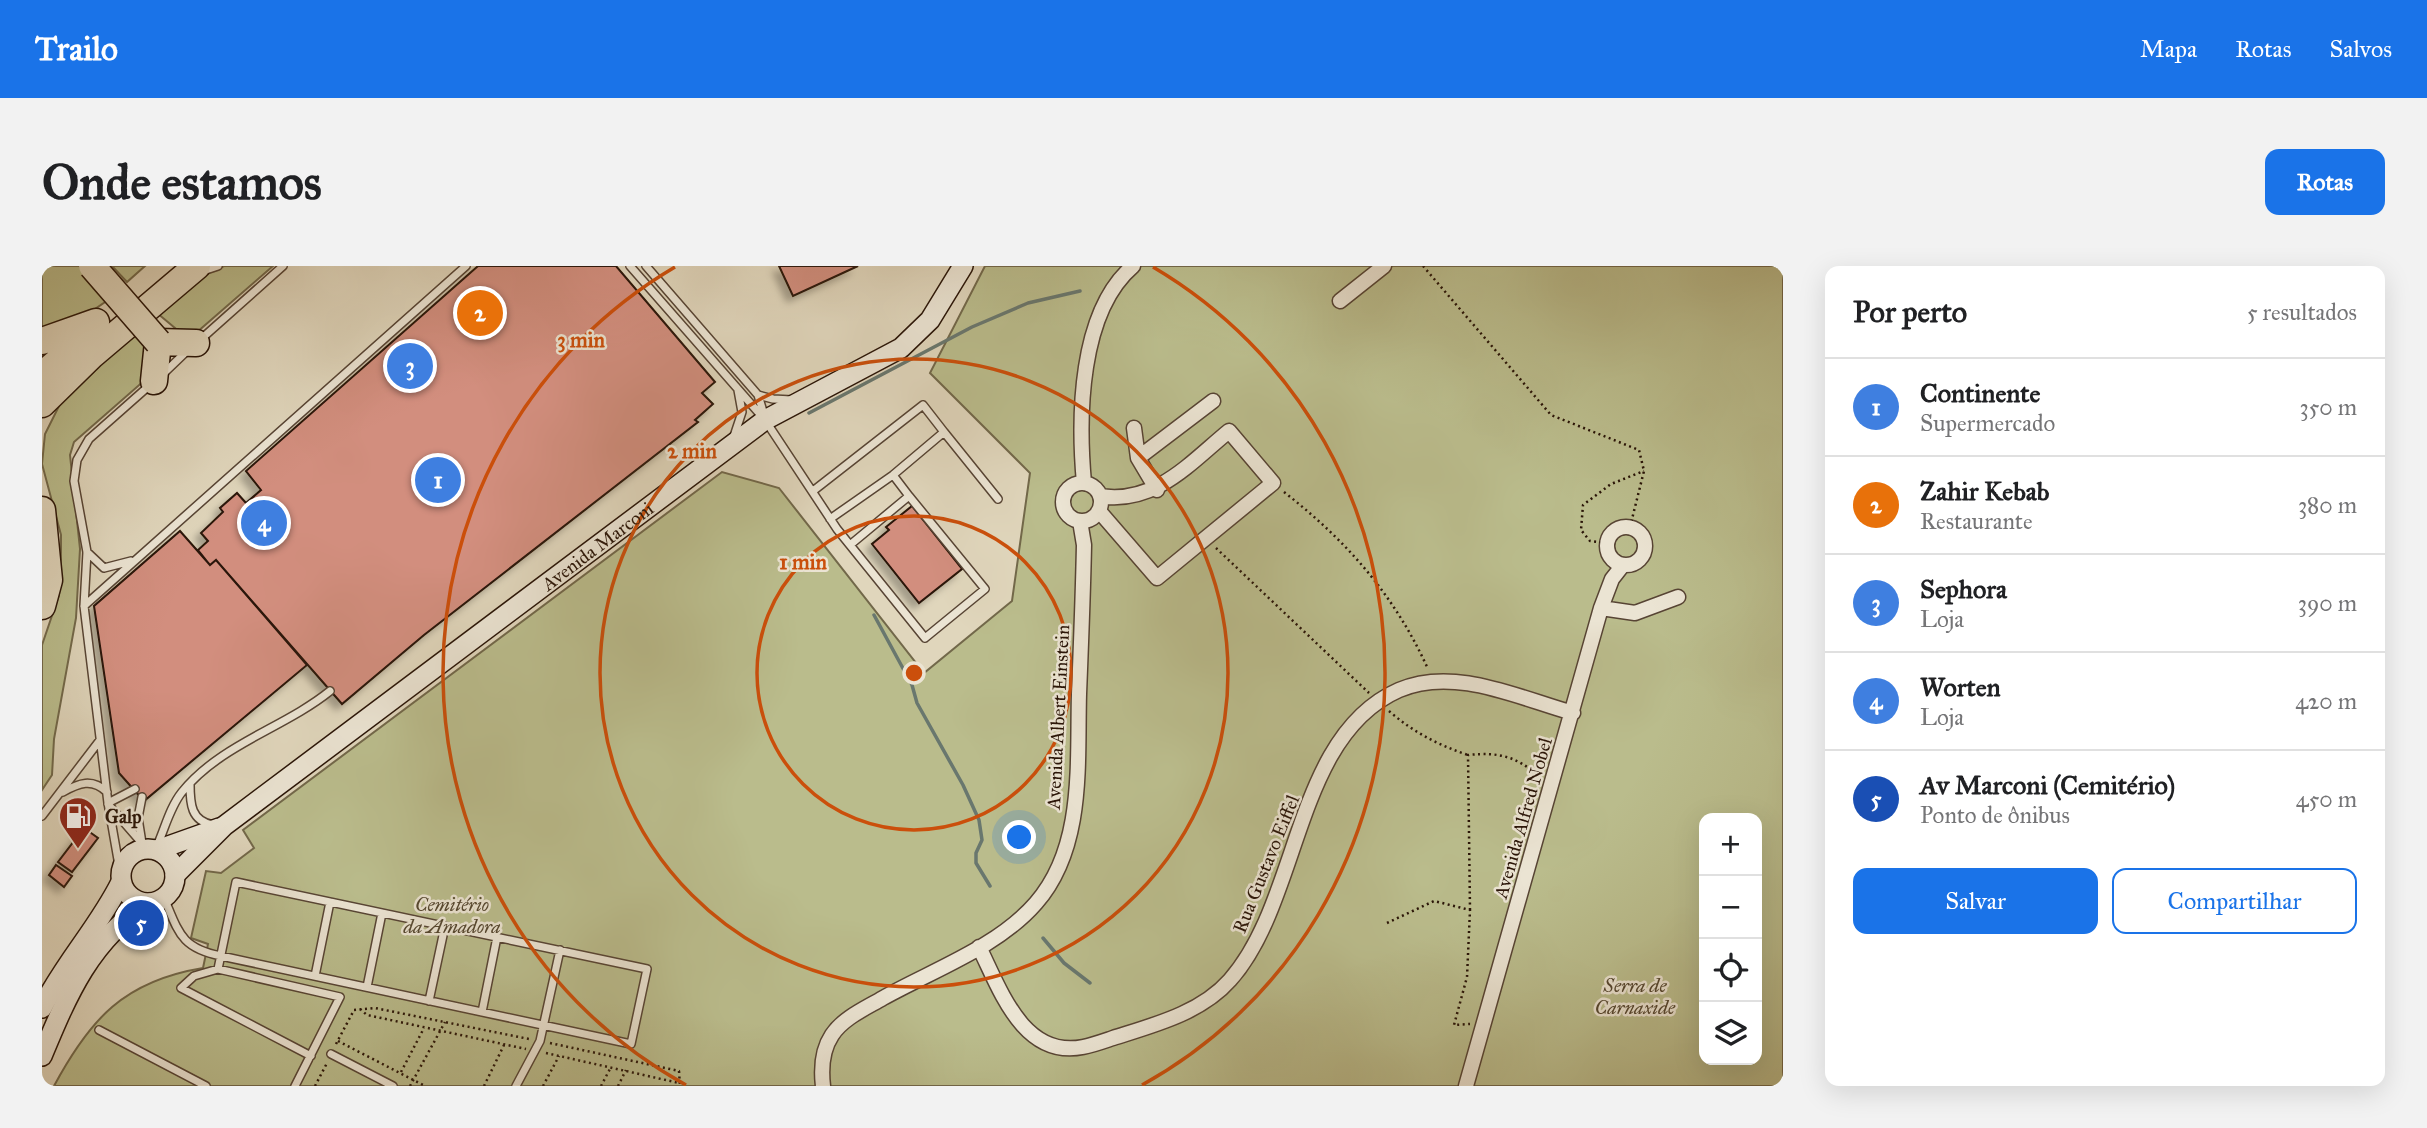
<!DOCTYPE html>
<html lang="pt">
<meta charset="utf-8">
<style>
body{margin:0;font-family:"IM FELL Great Primer",serif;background:#f2f2f2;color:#202124}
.controls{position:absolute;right:21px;bottom:21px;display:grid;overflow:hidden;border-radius:14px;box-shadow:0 7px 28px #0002}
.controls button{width:63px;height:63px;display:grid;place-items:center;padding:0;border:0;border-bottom:2px solid #e0e0e0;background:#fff;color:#202124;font:35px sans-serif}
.you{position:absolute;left:978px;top:572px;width:24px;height:24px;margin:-18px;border:5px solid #fff;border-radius:50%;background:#1a73e8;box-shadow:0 0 0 10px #1a73e833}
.badge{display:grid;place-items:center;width:46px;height:46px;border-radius:50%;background:#1a73e8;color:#fff;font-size:23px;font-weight:700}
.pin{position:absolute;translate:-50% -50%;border:4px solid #fff;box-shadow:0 2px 7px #0006}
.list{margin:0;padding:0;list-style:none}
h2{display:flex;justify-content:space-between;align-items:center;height:91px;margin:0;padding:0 28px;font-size:30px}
h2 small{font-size:23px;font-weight:400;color:#757577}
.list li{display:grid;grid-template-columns:46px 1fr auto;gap:21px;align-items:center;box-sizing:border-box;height:98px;padding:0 28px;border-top:2px solid #e0e0e0}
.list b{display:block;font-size:26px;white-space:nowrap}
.list p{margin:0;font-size:23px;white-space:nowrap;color:#757577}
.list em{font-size:23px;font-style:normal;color:#757577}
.actions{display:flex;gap:14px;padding:21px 28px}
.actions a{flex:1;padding:16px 0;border:2px solid #1a73e8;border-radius:14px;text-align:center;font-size:24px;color:#1a73e8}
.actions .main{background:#1a73e8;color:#fff}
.icon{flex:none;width:38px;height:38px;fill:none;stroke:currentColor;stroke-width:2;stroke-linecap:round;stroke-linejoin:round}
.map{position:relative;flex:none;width:1741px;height:820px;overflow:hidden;border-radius:14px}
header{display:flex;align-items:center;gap:42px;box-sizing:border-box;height:98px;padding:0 35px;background:#1a73e8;color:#fff}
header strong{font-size:33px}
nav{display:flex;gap:38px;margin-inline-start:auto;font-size:24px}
.intro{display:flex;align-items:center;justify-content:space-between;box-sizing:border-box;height:168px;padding:0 42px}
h1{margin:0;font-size:49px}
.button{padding:18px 32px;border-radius:14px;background:#1a73e8;color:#fff;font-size:24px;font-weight:700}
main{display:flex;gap:42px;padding:0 42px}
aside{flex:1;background:#fff;border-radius:14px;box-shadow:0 7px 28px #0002}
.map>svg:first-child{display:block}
</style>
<header>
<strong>Trailo</strong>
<nav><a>Mapa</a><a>Rotas</a><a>Salvos</a></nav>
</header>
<div class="intro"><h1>Onde estamos</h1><a class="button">Rotas</a></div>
<main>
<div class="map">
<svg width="1741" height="820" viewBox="0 0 1741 820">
<defs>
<filter id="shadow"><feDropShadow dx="-6" dy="6" stdDeviation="3.5" flood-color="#0004"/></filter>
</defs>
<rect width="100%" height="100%" fill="#e0d6bc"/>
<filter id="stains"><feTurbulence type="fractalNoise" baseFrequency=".00286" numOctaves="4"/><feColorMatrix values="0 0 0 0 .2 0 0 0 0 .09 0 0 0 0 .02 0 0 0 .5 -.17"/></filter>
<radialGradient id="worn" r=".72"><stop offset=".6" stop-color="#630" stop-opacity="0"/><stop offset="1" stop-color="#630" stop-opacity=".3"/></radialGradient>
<path fill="#babc8c" stroke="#72684a" stroke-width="2" fill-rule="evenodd" d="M0,0H38L66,34L28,60L0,67Z
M70,0H103L85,16Z
M182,0H231L154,67H139L115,47L151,14Z
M943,0H1733L1741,4V820H12C48,753 82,715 161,702L166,678L149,672L164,605L179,607L212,582L201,564L680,206L737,222L882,407L970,335L988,207L888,107ZM1662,552H1715V794H1662Z
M92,62L105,80L111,107L32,176L28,189L38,283L34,352L12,473L10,509L0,524V379L17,329L19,287V269L0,198L3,168L19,136Z"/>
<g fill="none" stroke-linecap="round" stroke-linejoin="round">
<path stroke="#69776e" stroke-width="3.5" d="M767,147L930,61L986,37L1038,25
M832,349L870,419L875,437L921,519L937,554L940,574L934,587V597L948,620
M1001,672L1022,697L1048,717"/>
</g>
<path fill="#d28e7e" stroke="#291407" stroke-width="2" filter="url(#shadow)" d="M436,0H574L673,116L660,127L671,138L653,154L656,156L382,369L300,438L174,294L168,299L156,284L166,275L159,267L181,246L178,242L195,227L204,237L219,224L204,205Z
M737,0H816L751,30Z
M870,240L920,303L877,337L830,278L847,264L844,261Z
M138,265L168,299L174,294L265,399L102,535L77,507L52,340Z
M42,562L56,572L30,606L16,596Z
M14,599L30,610L22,621L7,609Z"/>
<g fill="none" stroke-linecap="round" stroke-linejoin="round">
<defs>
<path id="lane" d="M588,0L723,154L795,263L883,372L943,323L867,230L808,279
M604,0L716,129L723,152
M161,5L176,0
M158,74L241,0
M122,107L146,84
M716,129L731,133L750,134
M902,166L956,233
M692,170L700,146L696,124
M851,209L867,230
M771,225L881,139L902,166L851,209L788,253
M45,286L62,302L89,295
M42,340L424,0
M148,518C148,538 149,555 171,559
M21,526C37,517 50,512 65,526
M100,531L96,552L100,577
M66,537L93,523
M66,538L105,583
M0,550L58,474
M115,580C123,562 128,541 140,526C179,478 242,462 288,425
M79,611L66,537L42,340L45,286L32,215L35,194L47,173L108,119
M122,632C137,667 139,682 179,690L589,778L605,703L194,616L176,703
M273,710L288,636
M325,721L340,647
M387,735L403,660
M440,746L455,671
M57,764L164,820
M289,788L351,820
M253,820L298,731L176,703L152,710L139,722L269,790
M474,820L498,775L518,684"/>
<path id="street" d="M1298,35L1342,0
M1092,162L1096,192L1115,224
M1096,192L1171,135
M1042,217C1036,151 1037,46 1091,0
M1021 236a19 19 0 1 1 38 0a19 19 0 1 1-38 0Z
M1057,245L1115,312L1231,217L1187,165C1149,196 1113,239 1058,230
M1565 280a19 19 0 1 1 38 0a19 19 0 1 1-38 0Z
M1559,342L1593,347L1636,331
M937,681C958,723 981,793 1041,781C1051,779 1062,775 1071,772C1112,759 1159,747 1188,714C1259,634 1252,470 1357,424C1412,400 1477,432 1531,447
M781,820C779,803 780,784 790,769C801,752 824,742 841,732C891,704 956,681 994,637C1043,581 1035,497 1037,428C1039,378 1041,329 1042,279L1038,255
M1424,820L1559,342L1570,313L1581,299"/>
<g id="secondary">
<circle cx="106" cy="610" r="27"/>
<path d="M115,584L177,562"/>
<path id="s1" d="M133,609L182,560L723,154L859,82L888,54L921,0"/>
<path d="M0,742C22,697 57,661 79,616"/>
<path d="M0,790C25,730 49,672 107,637"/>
</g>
<path id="highway" d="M0,75L54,56
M0,109L54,63
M112,115L116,76L154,77
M0,138L50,89L155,0
M0,244L7,314L0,340"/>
</defs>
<use href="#lane" stroke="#574434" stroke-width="10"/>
<use href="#street" stroke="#574434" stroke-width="17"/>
<use href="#secondary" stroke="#291407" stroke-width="22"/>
<use href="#highway" stroke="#291407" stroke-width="29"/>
<path stroke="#291407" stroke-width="2.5" stroke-dasharray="2 3.5" stroke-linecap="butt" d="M1381,0L1509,149L1597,184L1602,205L1588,261
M1242,226C1305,275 1353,330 1386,403
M1565,277L1548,275L1539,264L1541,239L1569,218L1602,205
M1174,282L1327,427
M1347,445C1371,466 1396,479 1426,489
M1428,644L1426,489C1457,486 1473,490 1497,510
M1345,657L1392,635L1428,644L1425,711L1412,759L1428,758
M318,743L325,749L484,783
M296,775L383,820
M508,777L637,805L638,820
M294,778L312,744L333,742L487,773
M504,787L637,817
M359,806L382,762
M273,820L285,797
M368,820L403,756
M442,820L462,779
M501,820L517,790
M559,820L569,801
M576,820L584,804"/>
<use href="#lane" stroke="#ebe4d3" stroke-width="7"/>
<use href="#street" stroke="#ebe4d3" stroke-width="14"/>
<use href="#secondary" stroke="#ebe4d3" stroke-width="19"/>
<use href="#highway" stroke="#e0d6bc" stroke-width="26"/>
<defs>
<path id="highway-bridge" d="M50,0L116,76"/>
</defs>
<use href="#highway-bridge" stroke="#291407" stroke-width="29" stroke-linecap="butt"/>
<use href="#highway-bridge" stroke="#e0d6bc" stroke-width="26"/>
</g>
<g fill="none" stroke="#cb4f0b" stroke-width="3.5">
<circle cx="872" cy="407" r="157"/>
<circle cx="872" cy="407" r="314"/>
<path d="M644 819A471 471 0 0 1 633 1M1111 1A471 471 0 0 1 1100 819"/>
</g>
<defs>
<symbol id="fuel-pin" viewBox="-11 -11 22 30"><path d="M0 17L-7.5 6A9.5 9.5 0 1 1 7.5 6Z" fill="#8f2418" stroke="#ebe4d3"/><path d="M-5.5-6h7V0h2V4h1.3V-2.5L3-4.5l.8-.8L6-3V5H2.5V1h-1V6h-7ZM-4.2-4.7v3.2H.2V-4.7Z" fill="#fff"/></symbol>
</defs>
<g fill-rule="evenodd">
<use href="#fuel-pin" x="14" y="528" width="44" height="60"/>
</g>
<g text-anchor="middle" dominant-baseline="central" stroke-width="5" stroke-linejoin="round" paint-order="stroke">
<g font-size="19" fill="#291407" stroke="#ebe4d3">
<text stroke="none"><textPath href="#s1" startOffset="536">Avenida Marconi</textPath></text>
<text transform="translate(1016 451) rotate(-87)">Avenida Albert Einstein</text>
<text transform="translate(1481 552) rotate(-74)">Avenida Alfred Nobel</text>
<text transform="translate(1224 598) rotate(-68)">Rua Gustavo Eiffel</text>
</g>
<g font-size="19" font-weight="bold" fill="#291407" stroke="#ebe4d3" text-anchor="start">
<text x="63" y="550">Galp</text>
</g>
<g font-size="19" font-style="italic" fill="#54462f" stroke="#ebe4d3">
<text x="410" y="638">Cemitério<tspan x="410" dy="22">da Amadora</tspan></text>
<text x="1593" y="719">Serra de<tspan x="1593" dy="22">Carnaxide</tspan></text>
</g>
</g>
<circle cx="872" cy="407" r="10" fill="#cb4f0b" stroke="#ebe4d3" stroke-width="3.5"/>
<g font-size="21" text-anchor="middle" font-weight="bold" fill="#cb4f0b" stroke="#ebe4d3" stroke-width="5" stroke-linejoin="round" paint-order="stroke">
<text x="539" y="81">3 min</text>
<text x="650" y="192">2 min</text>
<text x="761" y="303">1 min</text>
</g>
<rect width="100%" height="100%" filter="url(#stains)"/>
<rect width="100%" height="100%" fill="url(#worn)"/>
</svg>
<div class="controls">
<button>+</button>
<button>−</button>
<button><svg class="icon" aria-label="locate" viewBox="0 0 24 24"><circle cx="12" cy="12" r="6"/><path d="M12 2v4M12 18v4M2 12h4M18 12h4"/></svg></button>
<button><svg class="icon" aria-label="layers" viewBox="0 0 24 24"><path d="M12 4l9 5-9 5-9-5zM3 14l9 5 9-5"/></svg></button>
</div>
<div class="you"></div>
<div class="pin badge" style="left:396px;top:214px;background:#3f7fe0">1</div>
<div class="pin badge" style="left:438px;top:47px;background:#e8710a">2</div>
<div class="pin badge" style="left:368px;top:100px;background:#3f7fe0">3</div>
<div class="pin badge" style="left:222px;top:257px;background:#3f7fe0">4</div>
<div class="pin badge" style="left:99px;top:657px;background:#1a4fb4">5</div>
</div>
<aside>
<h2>Por perto<small>5 resultados</small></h2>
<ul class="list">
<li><span class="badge" style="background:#3f7fe0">1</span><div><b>Continente</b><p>Supermercado</p></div><em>350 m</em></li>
<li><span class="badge" style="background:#e8710a">2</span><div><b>Zahir Kebab</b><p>Restaurante</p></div><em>380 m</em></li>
<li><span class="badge" style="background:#3f7fe0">3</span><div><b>Sephora</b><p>Loja</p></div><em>390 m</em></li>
<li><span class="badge" style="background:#3f7fe0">4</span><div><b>Worten</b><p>Loja</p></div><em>420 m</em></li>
<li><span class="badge" style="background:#1a4fb4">5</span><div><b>Av Marconi (Cemitério)</b><p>Ponto de ônibus</p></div><em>450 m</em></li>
</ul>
<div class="actions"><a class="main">Salvar</a><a>Compartilhar</a></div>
</aside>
</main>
